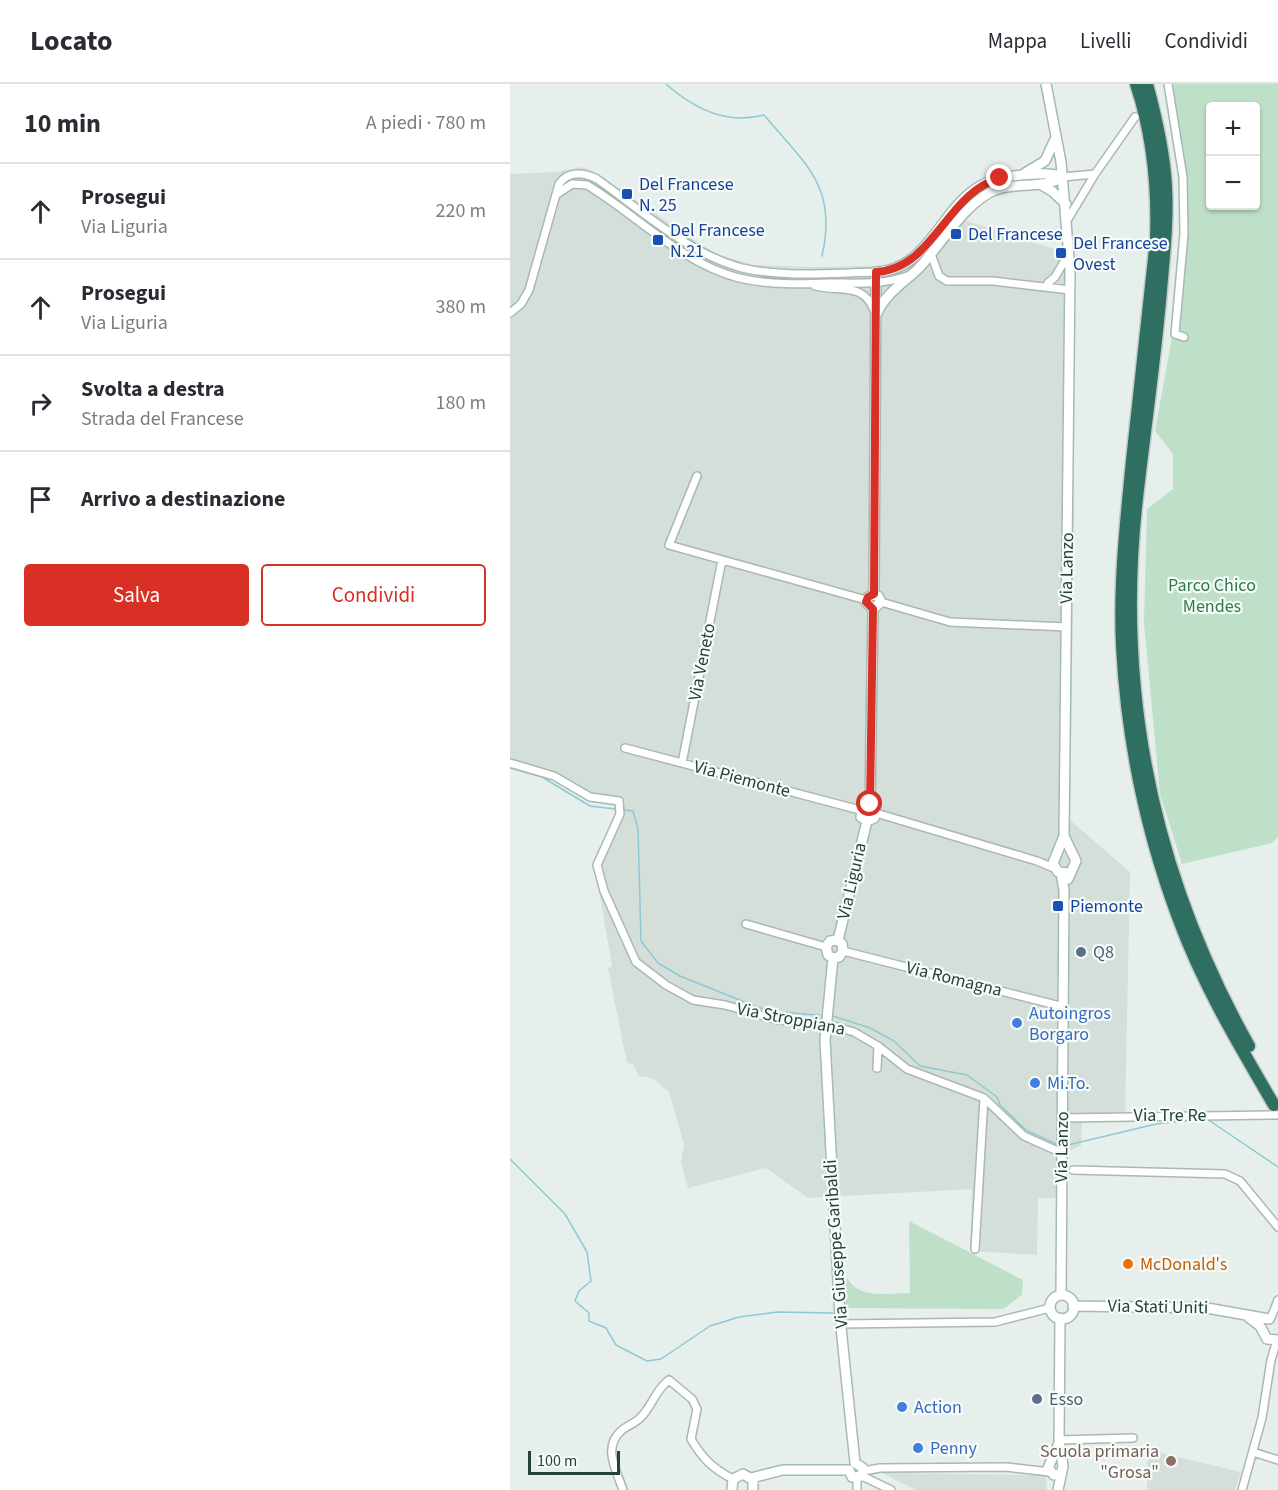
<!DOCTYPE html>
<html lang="it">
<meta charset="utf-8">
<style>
body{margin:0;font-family:"Source Sans 3",sans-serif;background:#f7f7f7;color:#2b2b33}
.controls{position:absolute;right:18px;top:18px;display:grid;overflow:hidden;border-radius:6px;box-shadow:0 2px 4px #0004}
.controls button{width:54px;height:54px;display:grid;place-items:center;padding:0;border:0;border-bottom:2px solid #e1e1e2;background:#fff;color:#2b2b33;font:30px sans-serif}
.scale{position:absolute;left:18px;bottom:15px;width:92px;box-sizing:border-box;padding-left:6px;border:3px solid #24423a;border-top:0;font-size:16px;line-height:21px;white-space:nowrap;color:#24423a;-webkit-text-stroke:4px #f7fbf9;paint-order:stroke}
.stop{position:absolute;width:18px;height:18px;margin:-14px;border:4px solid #d93025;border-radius:50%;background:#fff}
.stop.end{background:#d93025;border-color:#fff;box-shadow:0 2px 6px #0008}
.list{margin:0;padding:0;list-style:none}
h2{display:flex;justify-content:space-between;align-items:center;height:78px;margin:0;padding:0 24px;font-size:26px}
h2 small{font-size:20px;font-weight:400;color:#7c7c81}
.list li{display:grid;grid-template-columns:39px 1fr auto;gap:18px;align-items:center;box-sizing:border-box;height:96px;padding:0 24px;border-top:2px solid #e1e1e2}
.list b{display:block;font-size:22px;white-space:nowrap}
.list p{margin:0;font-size:20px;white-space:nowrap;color:#7c7c81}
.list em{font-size:20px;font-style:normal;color:#7c7c81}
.actions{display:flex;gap:12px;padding:18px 24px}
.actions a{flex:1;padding:14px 0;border:2px solid #d93025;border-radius:6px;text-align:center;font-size:21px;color:#d93025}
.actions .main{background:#d93025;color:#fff}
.icon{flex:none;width:33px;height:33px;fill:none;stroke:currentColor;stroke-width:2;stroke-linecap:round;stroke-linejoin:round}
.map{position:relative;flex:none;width:768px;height:1406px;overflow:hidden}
header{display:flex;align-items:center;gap:36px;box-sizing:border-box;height:84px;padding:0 30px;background:#fff;border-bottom:2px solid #e1e1e2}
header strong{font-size:28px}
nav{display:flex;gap:33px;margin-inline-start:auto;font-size:21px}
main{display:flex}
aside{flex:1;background:#fff}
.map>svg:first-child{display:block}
</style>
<header>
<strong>Locato</strong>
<nav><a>Mappa</a><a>Livelli</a><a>Condividi</a></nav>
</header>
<main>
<aside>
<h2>10 min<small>A piedi · 780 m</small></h2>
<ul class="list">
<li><svg class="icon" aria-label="ahead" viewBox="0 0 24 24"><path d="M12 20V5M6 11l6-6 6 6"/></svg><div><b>Prosegui</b><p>Via Liguria</p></div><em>220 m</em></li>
<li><svg class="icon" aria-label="ahead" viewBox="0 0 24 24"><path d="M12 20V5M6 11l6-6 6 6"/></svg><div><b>Prosegui</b><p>Via Liguria</p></div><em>380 m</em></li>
<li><svg class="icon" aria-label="right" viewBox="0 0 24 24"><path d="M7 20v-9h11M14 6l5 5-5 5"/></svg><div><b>Svolta a destra</b><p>Strada del Francese</p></div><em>180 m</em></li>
<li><svg class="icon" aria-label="arrive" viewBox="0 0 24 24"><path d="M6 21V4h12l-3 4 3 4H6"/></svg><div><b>Arrivo a destinazione</b></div></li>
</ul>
<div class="actions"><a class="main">Salva</a><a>Condividi</a></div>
</aside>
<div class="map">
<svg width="768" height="1406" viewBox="0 0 768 1406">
<rect width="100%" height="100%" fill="#e6efeb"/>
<path fill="#d4dfda" d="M71,83L81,86L205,170L244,181L303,183L417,181L454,136L560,170L564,438L560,736L620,788L615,1035L572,1037L571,1062L546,1072V1114H528L527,1171L460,1167L462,1105L298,1114L256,1084L178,1104L171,1078L174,1060L159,1008L142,994L129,992L123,980L117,979L98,884L102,882L84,778L107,732V723L103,719L83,718L73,714L46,695L0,681V90L46,88Z
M638,1366L731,1388L725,1406H637Z
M372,1389L536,1391L537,1406H406Z"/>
<path fill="#bfe0c8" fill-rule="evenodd" d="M660,0H768V753L762,759L672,780L650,710L634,539L637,425L663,405V370L645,347L674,187L672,75ZM700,22H746V122H700Z
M399,1137L513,1196L512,1211L493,1225L333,1224L331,1192H336C348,1216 377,1209 400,1209Z"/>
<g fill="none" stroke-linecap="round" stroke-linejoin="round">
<path stroke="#8ec9d4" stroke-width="1.5" d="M156,0C184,25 217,41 254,31C295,80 328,102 312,172
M0,684L32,693L80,722L105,725
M114,726L123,727L128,745L131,857L148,879L170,892L247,923L267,928L309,931
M323,932L360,944L384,957L410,982L457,991L487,1013L490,1021L516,1046L546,1060
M697,1035L768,1083
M558,1061L646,1040L692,1035
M0,1075L55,1130L77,1168L81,1197L69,1207L65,1217L79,1229V1237L96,1244L106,1261L137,1277L151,1275L200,1242L229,1233L268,1228L323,1229"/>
<defs>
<path id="street" d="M658,0L673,93L674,150L665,250L674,253
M553,93L585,90
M47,110L62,100L77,101C127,131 171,179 229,194C259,201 290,200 320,199C346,199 373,201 397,192
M558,135L585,90L625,33
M421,170L429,192L437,197H483L560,206
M538,199L545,193L558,171
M305,202C330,208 353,198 364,226
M0,229L11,220L19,206L49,100C58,87 73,88 87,95C131,126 179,170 232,184C275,194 322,189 366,188
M187,392L159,461L356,516
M371,518L440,538L557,543
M115,664L350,726
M0,679L44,692L80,713L109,717L110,730L87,781L94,807L126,878L156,901L183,916L215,921L268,936L316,940L344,948L368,962L397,985L474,1014L514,1052L552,1069
M172,679L212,476
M366,729L527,777L546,785
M236,840L316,863
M333,867L554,923
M367,984L368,962
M553,1034L768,1031
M563,1086L715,1090L730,1097L768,1143
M465,1165L474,1014
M761,1234L768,1216
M330,1240L485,1238L540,1224
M549,1356L623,1354
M743,1368L768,1376
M354,1387L370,1384L496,1383L540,1388
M352,1392L381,1406
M347,1394V1406
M113,1406C106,1385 92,1363 112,1346C118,1341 126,1339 131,1333C142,1322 146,1305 159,1296L182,1315L187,1325L181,1355C192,1374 203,1385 223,1395
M732,1406L752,1334L761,1276L767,1256"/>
<path id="secondary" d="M536,0L551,78L560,186L554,752L543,779L548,788L560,789
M515,89L535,77L546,53
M530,100L542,107L556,120
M367,229C376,209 393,199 408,185C430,162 455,118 485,106C507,98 533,105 553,93
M364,510L366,188C417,186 429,129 467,104C480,95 496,93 511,91C526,90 539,88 553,93
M363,525L371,518L368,512L364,510
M363,525L356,518L358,513L364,510
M360,720L363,525
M357,737L351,733L353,722L360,720
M357,737L364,734L366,729L360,720
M554,752L566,777L558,795
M551,789L554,806L551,1211
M328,856L357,737
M323,874L315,956L330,1234L345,1379
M323,874L318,871L316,863L320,857L328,856
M323,874L329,873L333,867L332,860L328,856
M540 1223a12 12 0 1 1 24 0a12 12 0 1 1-24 0Z
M563,1222L697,1224L759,1235
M738,1233L750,1242L757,1255L768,1256
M549,1359L538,1384L544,1391L551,1389
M339,1386L342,1393L352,1392L353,1384L345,1379
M241,1394L273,1386H339
M222,1406L223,1395L233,1390L243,1396V1406
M548,1406L553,1382L549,1356L550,1234"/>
<path id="highway" d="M626,0C643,51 648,102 646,156C638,229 630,303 622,377C616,438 609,500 612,562C617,656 636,748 669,836C693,901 729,961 764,1021
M637,0C646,33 654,67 656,102C658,137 654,171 651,206C645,278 634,350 626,423C606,614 645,794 739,962"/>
</defs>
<use href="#street" stroke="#a8b8b2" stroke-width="10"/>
<use href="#secondary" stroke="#a4bbb3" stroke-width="12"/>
<use href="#highway" stroke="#c2cac8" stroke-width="15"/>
<use href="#street" stroke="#fff" stroke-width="7"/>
<use href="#secondary" stroke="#fff" stroke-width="9"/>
<use href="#highway" stroke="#2f6f62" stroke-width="12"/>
</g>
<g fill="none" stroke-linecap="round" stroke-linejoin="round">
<path stroke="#d93025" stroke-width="8" d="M360,720L363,525L356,518L358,513L364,510L366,188C424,185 436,109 490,94"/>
</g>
<g fill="#1a4fb4" stroke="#f7fbf9" stroke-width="2">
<rect x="111" y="104" width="12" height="12" rx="3"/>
<rect x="440" y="144" width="12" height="12" rx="3"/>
<rect x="142" y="150" width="12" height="12" rx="3"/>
<rect x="545" y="163" width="12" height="12" rx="3"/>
<rect x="542" y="816" width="12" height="12" rx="3"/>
</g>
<g fill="#5c6f8a" stroke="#f7fbf9" stroke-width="2">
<circle cx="571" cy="868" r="6"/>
<circle cx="527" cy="1315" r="6"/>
</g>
<g fill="#3f7fe0" stroke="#f7fbf9" stroke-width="2">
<circle cx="507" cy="939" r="6"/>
<circle cx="525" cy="999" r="6"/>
<circle cx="392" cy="1323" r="6"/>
<circle cx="408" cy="1364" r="6"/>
</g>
<circle fill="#e8710a" stroke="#f7fbf9" stroke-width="2" cx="618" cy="1180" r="6"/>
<circle fill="#8d6e63" stroke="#f7fbf9" stroke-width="2" cx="661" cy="1377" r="6"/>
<g text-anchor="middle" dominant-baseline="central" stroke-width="4.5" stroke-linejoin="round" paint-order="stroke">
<g font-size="18" fill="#164399" stroke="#f7fbf9" text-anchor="start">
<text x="129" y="100">Del Francese<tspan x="129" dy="21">N. 25</tspan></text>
<text x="160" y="146">Del Francese<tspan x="160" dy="21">N.21</tspan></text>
<text x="458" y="150">Del Francese</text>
<text x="563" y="159">Del Francese<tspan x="563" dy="21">Ovest</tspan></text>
<text x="560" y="822">Piemonte</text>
</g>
<g font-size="18" fill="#24423a" stroke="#f7fbf9">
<text transform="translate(557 484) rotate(-89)">Via Lanzo</text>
<text transform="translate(192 578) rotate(-79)">Via Veneto</text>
<text transform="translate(232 695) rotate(15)">Via Piemonte</text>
<text transform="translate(342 797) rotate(-77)">Via Liguria</text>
<text transform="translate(444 895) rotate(14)">Via Romagna</text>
<text transform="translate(281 935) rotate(11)">Via Stroppiana</text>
<text x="660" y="1031">Via Tre Re</text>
<text transform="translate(552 1063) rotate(-89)">Via Lanzo</text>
<text transform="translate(326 1160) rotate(-94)">Via Giuseppe Garibaldi</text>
<text transform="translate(648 1223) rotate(1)">Via Stati Uniti</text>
</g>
<g font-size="18" fill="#2d7a4b" stroke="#f7fbf9">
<text x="702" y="501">Parco Chico<tspan x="702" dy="21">Mendes</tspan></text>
</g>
<g font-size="18" fill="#4e5e75" stroke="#f7fbf9" text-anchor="start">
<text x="583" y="868">Q8</text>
<text x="539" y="1315">Esso</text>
</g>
<g font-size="18" fill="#366cbe" stroke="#f7fbf9" text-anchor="start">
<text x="519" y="929">Autoingros<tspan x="519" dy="21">Borgaro</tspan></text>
<text x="537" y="999">Mi.To.</text>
<text x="404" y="1323">Action</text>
<text x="420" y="1364">Penny</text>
</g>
<g font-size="18" fill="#c56008" stroke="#f7fbf9" text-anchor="start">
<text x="630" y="1180">McDonald's</text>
</g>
<g font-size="18" fill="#785e54" stroke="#f7fbf9" text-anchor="end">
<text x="649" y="1367">Scuola primaria<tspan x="649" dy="21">"Grosa"</tspan></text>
</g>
</g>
</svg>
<div class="controls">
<button>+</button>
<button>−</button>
</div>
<div class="scale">100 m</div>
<div class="stop" style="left:360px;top:720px"></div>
<div class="stop end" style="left:490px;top:94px"></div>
</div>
</main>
